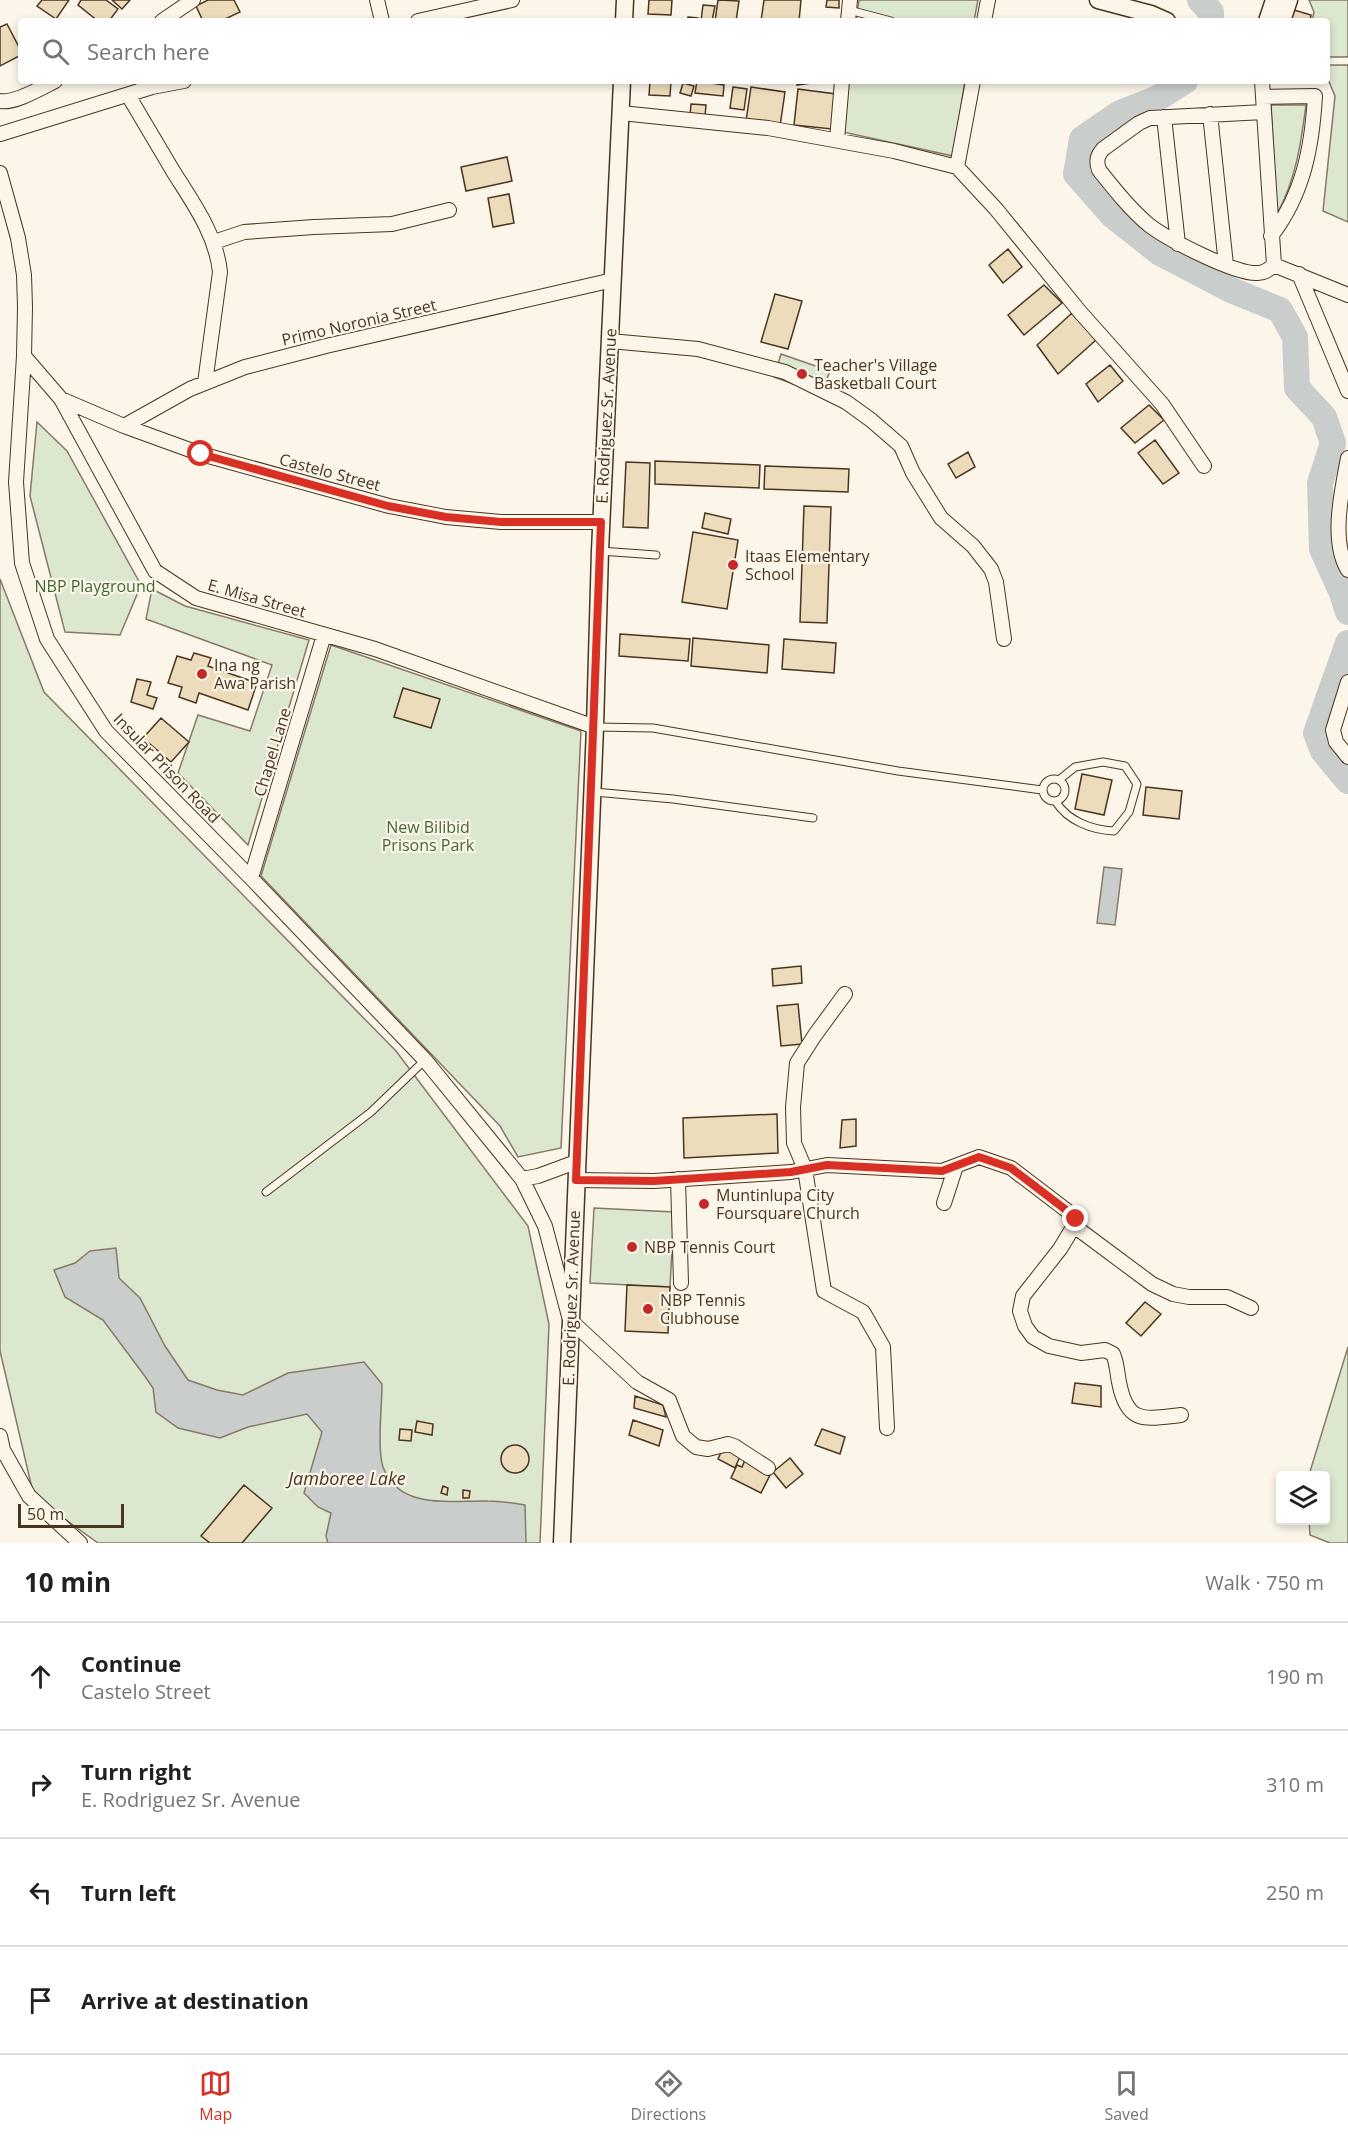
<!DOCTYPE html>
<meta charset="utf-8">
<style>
body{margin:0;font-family:"Open Sans",sans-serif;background:#f2f2f2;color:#202124}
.controls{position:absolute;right:18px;bottom:18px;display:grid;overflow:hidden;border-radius:6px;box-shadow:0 3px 9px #0003}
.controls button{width:54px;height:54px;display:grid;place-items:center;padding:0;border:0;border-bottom:2px solid #e0e0e0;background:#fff;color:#202124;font:30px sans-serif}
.scale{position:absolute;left:18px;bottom:15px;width:106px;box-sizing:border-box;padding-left:6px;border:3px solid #4a3520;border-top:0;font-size:16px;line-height:21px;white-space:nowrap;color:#4a3520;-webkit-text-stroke:4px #fbf6e9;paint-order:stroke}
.stop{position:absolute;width:18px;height:18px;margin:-14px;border:4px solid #d93025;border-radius:50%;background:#fff}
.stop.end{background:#d93025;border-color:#fff;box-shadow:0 2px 6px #0008}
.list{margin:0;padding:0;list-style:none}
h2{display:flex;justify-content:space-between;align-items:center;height:78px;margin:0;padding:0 24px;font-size:26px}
h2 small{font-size:20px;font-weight:400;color:#757577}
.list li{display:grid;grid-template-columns:39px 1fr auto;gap:18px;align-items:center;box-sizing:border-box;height:108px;padding:0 24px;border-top:2px solid #e0e0e0}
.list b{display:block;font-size:22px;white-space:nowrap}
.list p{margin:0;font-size:20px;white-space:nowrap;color:#757577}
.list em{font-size:20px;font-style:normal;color:#757577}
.icon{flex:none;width:33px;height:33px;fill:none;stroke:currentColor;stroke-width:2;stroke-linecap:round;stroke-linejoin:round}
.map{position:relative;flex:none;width:1348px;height:1543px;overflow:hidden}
.search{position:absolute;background:#fff;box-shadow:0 3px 9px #0003;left:18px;right:18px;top:18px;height:66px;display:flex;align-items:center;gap:15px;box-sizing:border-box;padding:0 21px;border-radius:6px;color:#757577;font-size:22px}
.sheet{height:510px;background:#fff}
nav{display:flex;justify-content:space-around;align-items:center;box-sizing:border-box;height:84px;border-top:2px solid #e0e0e0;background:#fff;font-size:16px;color:#757577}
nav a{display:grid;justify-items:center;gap:3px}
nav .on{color:#d93025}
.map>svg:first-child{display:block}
</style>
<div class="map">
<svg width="1348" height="1543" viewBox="0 0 1348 1543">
<rect width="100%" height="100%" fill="#fbf6e9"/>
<path fill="#dce7d0" stroke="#887966" stroke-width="1.5" d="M859,0H978L974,21H856Z
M1309,0H1348V222L1323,211L1335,96L1327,77V21H1312L1314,12Z
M849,81H965L953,156L843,132Z
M1271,105H1306C1301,143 1296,179 1277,214Z
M781,354L830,371L821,394L774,377Z
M37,422L67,451L141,585L120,635L65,632L30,496Z
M0,579L44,692L396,1051L528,1226L549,1324L540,1543H98L34,1497L0,1351Z
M152,589L185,606L309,640L248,845L178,773L198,715L250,731L272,665L146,619Z
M331,645L581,731L561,1148L518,1157L500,1126L261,876Z
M594,1208L674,1212L670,1287L590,1283Z
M1348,1347V1543H1330L1310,1535L1309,1521L1326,1520V1476L1309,1475Z"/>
<path fill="#c9cecd" stroke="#887966" stroke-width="1.5" d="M1104,867L1122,869L1115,925L1097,923Z
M116,1248L119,1278L140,1298L165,1346L188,1380L217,1390L243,1395L288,1373L364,1362L382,1384C382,1404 377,1449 383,1467C399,1511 452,1500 488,1501C500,1501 513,1503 525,1505L526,1543H328L326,1536L331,1513L318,1507L304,1493L322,1432L307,1414L248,1427L220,1438L178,1428L156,1412L153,1388L144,1375L103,1320L65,1297L54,1270L75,1263L90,1251Z"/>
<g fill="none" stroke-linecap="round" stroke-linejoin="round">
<path stroke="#c9cecd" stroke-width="26" d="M1200,0L1211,12V21
M1185,81L1158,98L1120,113L1082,139L1076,174L1112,215L1160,253L1231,290L1280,310L1295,337L1297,388L1324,417L1333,443L1320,483L1322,549L1342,593L1348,612
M1348,643L1316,733L1323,751L1348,781"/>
</g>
<path fill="#ecdcbc" stroke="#4a3520" stroke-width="1.5" d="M42,0H69L56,19L37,6Z
M81,0H106L118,9L109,21H98L78,5Z
M112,0H130L122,9Z
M208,0H234L240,12L221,21H203L196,6Z
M649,0H672L671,15L648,14Z
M718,0L739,1L736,21H715Z
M764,0H801L799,21H761Z
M827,0H839V8L826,7Z
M703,5L715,6L712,21H701Z
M1294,10L1311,15L1310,21H1291Z
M688,17L698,18V21H687Z
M7,24L21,51V55L0,66V27Z
M650,81H671L670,96L649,95Z
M697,81L724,85L723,96L695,93Z
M798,81H826L797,85Z
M683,83L694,86L691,96L680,93Z
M733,87L747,89L744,110L730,108Z
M751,87L785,92L780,126L746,121Z
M798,89L836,94L832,129L794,125Z
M691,104L706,105L705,117L690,116Z
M507,157L512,181L466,191L461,167Z
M509,194L514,223L493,227L488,198Z
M1008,249L1022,267L1003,283L989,265Z
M1044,285L1062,303L1024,335L1008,315Z
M775,294L802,301L788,349L761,342Z
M1072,313L1096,340L1058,374L1037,345Z
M1110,365L1123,381L1098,402L1086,384Z
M1149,405L1164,420L1135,443L1121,428Z
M1155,440L1179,473L1163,484L1138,453Z
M968,452L975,467L956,478L948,464Z
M655,461L760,465L759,488L655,484Z
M626,462L650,463L648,528L623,527Z
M765,466L849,469L848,492L764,489Z
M804,506L831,507L827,623L800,622Z
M705,513L731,519L728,534L702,528Z
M693,532L738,540L727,609L682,602Z
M620,634L690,639L688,661L619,656Z
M693,638L769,645L767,673L691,666Z
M784,639L836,643L834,673L782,669Z
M194,653L211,658L208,666L257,683L248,710L199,693L196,703L179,697L182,687L168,683L177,656L191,660Z
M137,679L151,682L147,695L157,698L153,709L131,702Z
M403,688L440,699L431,728L394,717Z
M161,718L189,742L171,762L143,738Z
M1082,774L1112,780L1104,815L1075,809Z
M1146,787L1182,791L1179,819L1143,815Z
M801,966L802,983L773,986L772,969Z
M798,1004L802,1044L781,1046L777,1006Z
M777,1114L778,1153L684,1158L683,1118Z
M856,1119V1146L840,1148L842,1120Z
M627,1285L670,1287L668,1333L625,1331Z
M1145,1302L1161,1314L1141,1336L1126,1323Z
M1075,1383L1101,1386V1407L1072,1403Z
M635,1396L663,1405L666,1417L634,1408Z
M633,1420L663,1430L659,1446L629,1435Z
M417,1421L433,1424L432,1435L415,1432Z
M400,1429L412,1430L411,1441L399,1440Z
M822,1429L845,1437L840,1454L815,1445Z
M501 1459a14 14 0 1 1 28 0a14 14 0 1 1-28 0Z
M724,1446L741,1454L735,1468L718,1459Z
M790,1458L803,1474L786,1488L773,1472Z
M745,1460L771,1473L761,1493L731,1478L737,1465L742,1467Z
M244,1485L272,1508L242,1543H210L201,1536Z
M443,1486L448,1488L447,1495L441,1493Z
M463,1490L470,1491L469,1498H463Z"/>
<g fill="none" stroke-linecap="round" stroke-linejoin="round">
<defs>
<path id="service" d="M849,10L891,21
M1327,61H1348
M600,551L656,555
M596,727L653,728L898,771L1042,790
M1043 790a11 11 0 1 1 22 0a11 11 0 1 1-22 0Z
M594,792L673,799L813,818
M1056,802C1068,821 1092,830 1114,831L1129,812L1137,784L1125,766L1103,762L1075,767L1059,780
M266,1192L371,1112L425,1060"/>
<path id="minor" d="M377,0L382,21
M162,21L193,0
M418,21L512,0
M848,21L850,0
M984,21L988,0
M1262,81L1274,265
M128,95C143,120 158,146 173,171C193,203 216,234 220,272L205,383
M1263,97L1315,96C1312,148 1303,195 1271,236
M0,101C14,104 41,88 55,81
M1264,112L1150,118L1139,123L1103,149C1097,156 1096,161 1099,170C1115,190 1130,209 1149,225C1167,239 1236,275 1258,273C1265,273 1269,269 1274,265
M621,113L768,128L894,151L957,167L996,209L1080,312L1162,404L1204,466
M1210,114L1226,265
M1164,117L1178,244
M0,134L152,87L184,81
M837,140L842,81
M957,167L973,81
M0,173L18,238L24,275L25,307L24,356L16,482L22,563L47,639L106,731L251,878L425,1060L522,1179L545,1226L570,1320L637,1382L669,1400L683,1436L696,1447L708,1449L728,1444L734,1446L768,1468
M214,242L244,232L314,227L392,224L449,210
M1274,265L1348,295
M1299,274L1348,391
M610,341L698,349L785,372L846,402L871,420L901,446L913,473L941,518L973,546L991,569L996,582L1004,639
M24,356L61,399L155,571L196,598L375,649L595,727
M61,399L124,426L201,454L389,506L446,517L501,522H601
M124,426L190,389L245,367L326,346L613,280
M1348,458C1342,490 1330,541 1348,570
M1348,682L1333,730L1336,742L1348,757
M251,878L324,635
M845,994L815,1035L797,1063L793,1107L794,1143L805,1169L824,1291L863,1312L883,1347L887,1428
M522,1179L538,1176L576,1162
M678,1179L681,1283
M576,1180L654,1181L791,1172L827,1165L942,1171L979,1157L1011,1168L1074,1216L1076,1219L1074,1226L1060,1249L1023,1296L1020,1311L1025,1326L1033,1337L1049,1346L1081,1353L1105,1350L1113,1354C1117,1363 1117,1372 1119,1382C1127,1425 1145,1419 1181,1415
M944,1203L956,1166
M1074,1226L1152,1284L1173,1294L1189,1297H1227L1251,1308
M0,1436L3,1450L29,1496L80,1543"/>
<path id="tertiary" d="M1098,0L1151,14L1167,21
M624,21L625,0
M1267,21L1274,0
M1282,21L1289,0
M562,1543L595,727L600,551L622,81"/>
</defs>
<use href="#service" stroke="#4a3520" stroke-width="9"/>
<use href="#minor" stroke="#4a3520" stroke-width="16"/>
<use href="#tertiary" stroke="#4a3520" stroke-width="19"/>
<use href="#service" stroke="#fbf6e9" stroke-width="7"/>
<use href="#minor" stroke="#fbf6e9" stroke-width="14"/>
<use href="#tertiary" stroke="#fbf6e9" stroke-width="16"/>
</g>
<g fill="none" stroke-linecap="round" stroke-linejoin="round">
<path stroke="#d93025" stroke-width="8" d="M201,454L388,506L446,517L501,522H601L576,1180L654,1181L791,1172L827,1165L942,1171L979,1157L1011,1168L1074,1216L1076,1219"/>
</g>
<g fill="#c62828" stroke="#fbf6e9" stroke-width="2">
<circle cx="802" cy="374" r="6"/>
<circle cx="733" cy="565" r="6"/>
<circle cx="202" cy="674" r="6"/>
<circle cx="704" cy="1204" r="6"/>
<circle cx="632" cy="1247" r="6"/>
<circle cx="648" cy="1309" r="6"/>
</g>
<g text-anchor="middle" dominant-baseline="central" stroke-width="4.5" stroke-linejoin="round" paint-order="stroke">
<g font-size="16" fill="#4a3520" stroke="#fbf6e9">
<text transform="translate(359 322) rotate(-13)">Primo Noronia Street</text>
<text transform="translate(606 416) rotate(-87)">E. Rodriguez Sr. Avenue</text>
<text transform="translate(330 472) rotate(15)">Castelo Street</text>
<text transform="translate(257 598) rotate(16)">E. Misa Street</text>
<text transform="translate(272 752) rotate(-73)">Chapel Lane</text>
<text transform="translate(167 768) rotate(46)">Insular Prison Road</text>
<text transform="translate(571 1298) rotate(-88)">E. Rodriguez Sr. Avenue</text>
</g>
<g font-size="16" fill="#4a3520" stroke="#fbf6e9" text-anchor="start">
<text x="814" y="365">Teacher's Village<tspan x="814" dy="18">Basketball Court</tspan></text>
<text x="745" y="556">Itaas Elementary<tspan x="745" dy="18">School</tspan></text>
<text x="214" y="665">Ina ng<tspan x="214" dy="18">Awa Parish</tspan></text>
<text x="716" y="1195">Muntinlupa City<tspan x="716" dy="18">Foursquare Church</tspan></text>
<text x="644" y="1247">NBP Tennis Court</text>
<text x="660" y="1300">NBP Tennis<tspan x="660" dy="18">Clubhouse</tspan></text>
</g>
<g font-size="16" fill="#436837" stroke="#fbf6e9">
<text x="95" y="586">NBP Playground</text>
<text x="428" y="827">New Bilibid<tspan x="428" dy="18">Prisons Park</tspan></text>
</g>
<g font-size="18" font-style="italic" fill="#4a3520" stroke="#fbf6e9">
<text x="347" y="1478">Jamboree Lake</text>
</g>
</g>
</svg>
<div class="controls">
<button><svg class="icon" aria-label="layers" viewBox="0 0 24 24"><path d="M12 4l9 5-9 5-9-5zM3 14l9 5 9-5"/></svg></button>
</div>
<div class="scale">50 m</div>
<div class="stop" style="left:201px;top:454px"></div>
<div class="stop end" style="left:1076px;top:1219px"></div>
<div class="search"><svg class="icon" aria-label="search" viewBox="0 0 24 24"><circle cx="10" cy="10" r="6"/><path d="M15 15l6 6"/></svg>Search here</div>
</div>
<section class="sheet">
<h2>10 min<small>Walk · 750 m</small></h2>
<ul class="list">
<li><svg class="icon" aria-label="ahead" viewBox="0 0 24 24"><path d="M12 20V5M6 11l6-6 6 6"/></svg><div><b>Continue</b><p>Castelo Street</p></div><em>190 m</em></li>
<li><svg class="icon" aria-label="right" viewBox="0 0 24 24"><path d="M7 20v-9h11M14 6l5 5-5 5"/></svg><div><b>Turn right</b><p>E. Rodriguez Sr. Avenue</p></div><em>310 m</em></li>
<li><svg class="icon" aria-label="left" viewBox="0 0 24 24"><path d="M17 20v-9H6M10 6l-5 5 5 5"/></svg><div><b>Turn left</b></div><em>250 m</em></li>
<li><svg class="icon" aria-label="arrive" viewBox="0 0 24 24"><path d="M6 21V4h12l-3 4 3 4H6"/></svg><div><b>Arrive at destination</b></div></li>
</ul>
</section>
<nav>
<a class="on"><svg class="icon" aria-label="map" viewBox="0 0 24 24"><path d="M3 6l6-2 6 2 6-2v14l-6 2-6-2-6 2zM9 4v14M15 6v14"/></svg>Map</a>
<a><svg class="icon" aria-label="directions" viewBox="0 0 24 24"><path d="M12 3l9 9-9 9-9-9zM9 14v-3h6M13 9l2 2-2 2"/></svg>Directions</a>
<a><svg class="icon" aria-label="saved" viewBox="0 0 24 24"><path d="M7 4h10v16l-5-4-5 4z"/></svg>Saved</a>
</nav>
